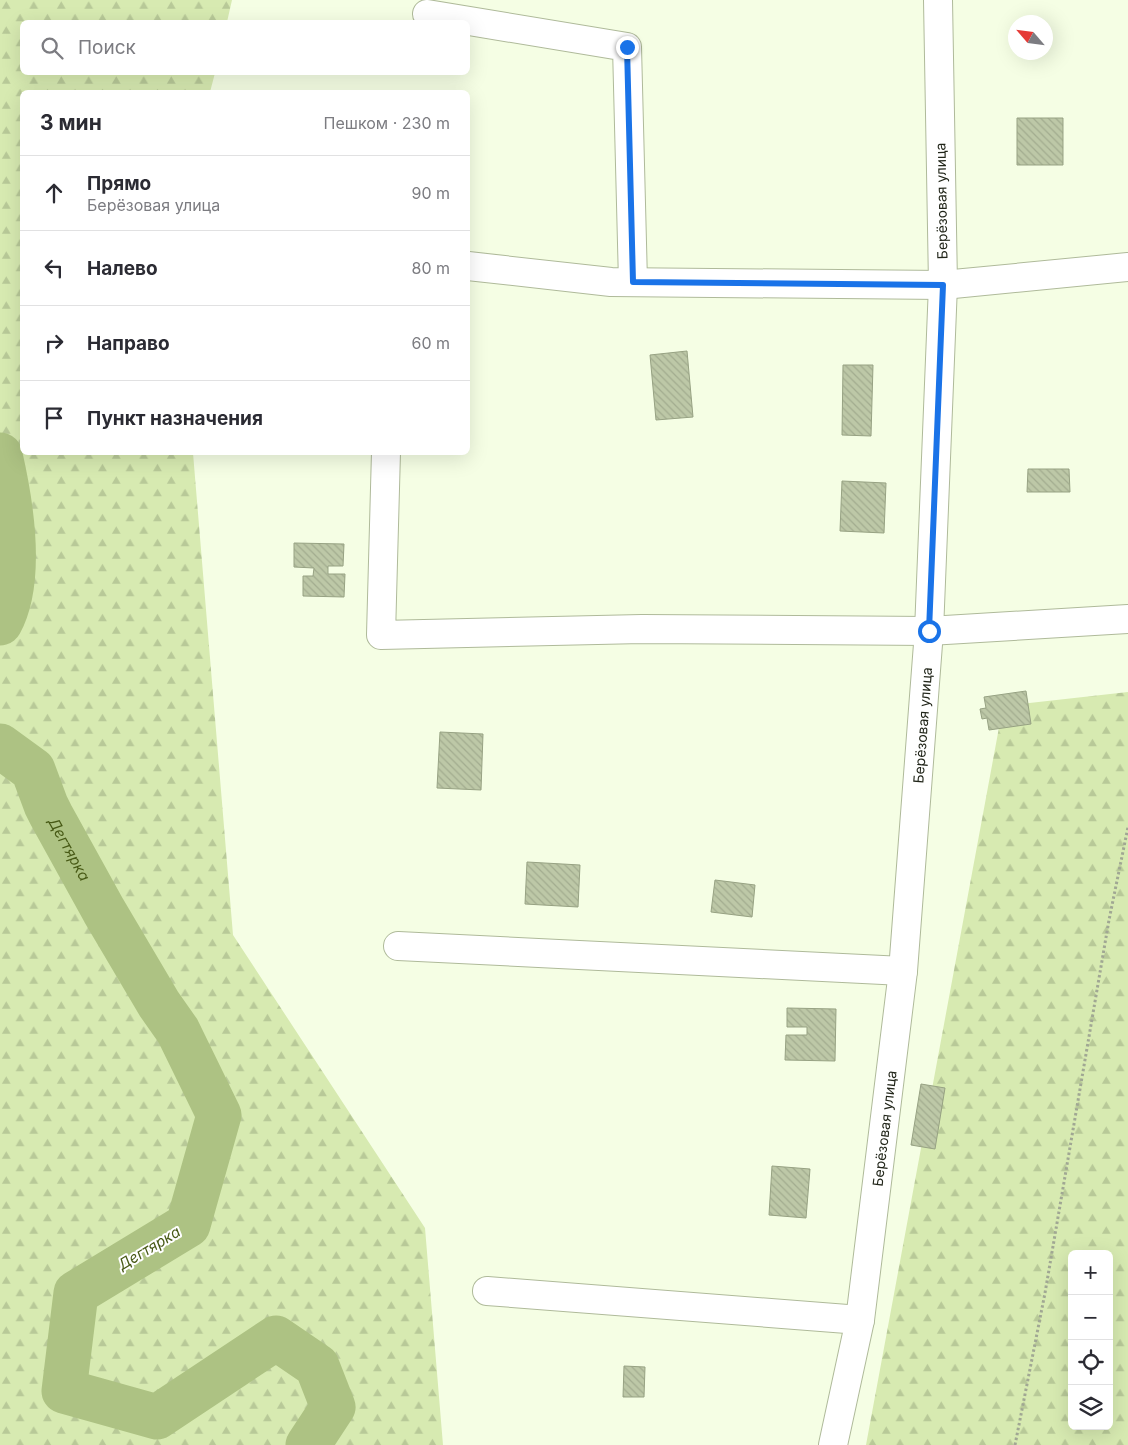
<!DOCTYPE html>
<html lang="ru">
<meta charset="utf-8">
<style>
body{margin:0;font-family:Inter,sans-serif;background:#f2f2f3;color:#2b2b33}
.controls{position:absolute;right:15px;bottom:15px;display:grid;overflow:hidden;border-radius:8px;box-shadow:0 5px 20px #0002}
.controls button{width:45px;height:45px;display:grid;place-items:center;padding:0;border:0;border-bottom:1px solid #e1e1e2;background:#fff;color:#2b2b33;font:25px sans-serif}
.compass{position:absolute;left:1008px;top:15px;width:45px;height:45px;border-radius:50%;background:#fff;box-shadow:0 5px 20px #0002;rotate:298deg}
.stop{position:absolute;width:15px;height:15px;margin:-11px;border:4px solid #1a73e8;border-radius:50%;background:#fff}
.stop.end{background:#1a73e8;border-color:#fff;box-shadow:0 1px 5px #0008}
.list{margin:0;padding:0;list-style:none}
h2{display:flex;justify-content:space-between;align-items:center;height:65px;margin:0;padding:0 20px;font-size:21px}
h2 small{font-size:16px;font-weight:400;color:#7c7c81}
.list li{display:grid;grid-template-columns:32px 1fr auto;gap:15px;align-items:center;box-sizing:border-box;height:75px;padding:0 20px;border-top:1px solid #e1e1e2}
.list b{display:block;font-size:19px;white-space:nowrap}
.list p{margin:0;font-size:16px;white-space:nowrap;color:#7c7c81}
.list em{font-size:16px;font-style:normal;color:#7c7c81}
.icon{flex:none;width:28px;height:28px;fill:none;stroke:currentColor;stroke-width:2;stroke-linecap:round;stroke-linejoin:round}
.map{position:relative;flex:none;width:1128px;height:1445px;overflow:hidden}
.search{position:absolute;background:#fff;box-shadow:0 5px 20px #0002;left:20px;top:20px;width:450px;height:55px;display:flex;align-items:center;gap:12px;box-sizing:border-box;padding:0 18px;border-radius:8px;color:#7c7c81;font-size:19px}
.panel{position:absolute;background:#fff;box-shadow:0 5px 20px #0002;left:20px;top:90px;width:450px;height:365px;border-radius:8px}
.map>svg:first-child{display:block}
</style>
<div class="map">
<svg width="1128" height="1445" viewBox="0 0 1128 1445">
<defs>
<pattern id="forest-firs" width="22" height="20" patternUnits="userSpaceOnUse" patternTransform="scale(1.25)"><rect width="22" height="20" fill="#d7eab1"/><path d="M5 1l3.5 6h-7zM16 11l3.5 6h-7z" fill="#b8c998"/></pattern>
<pattern id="building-back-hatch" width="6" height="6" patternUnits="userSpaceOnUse" patternTransform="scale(1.25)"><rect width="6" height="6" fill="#bdc8a7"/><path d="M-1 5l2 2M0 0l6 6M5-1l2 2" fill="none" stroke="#a2ac8f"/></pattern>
</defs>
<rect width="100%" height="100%" fill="#f5fee4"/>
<path fill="url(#forest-firs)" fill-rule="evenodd" d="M0,0H232L227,22H22V72L215,73L210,92H22V452L193,453L233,935L425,1228L443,1445H0Z
M1128,692V1445H866L1003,706ZM1072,1254H1109V1426H1072Z"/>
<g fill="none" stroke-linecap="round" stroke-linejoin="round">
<g stroke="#adc283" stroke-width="45">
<path d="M0,455C11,503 24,579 0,623"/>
<path id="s1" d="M0,746L33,770L46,805L51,815L104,911L159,1004L178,1031L219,1115L188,1225L76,1293L64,1391L157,1417L276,1338L317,1366L333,1407L308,1445"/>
</g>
</g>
<path fill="url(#building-back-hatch)" stroke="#97a283" d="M1017,118H1063V165H1017Z
M687,351L693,417L656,420L650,355Z
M843,365H873L871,436L842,435Z
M1028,469H1069L1070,492H1027Z
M842,481L886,483L884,533L840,531Z
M294,543L344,544L343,566H328V574H345L344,597L303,596V576H313L314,568L294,567Z
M1026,691L1031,724L989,730L987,718L982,719L980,709L986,708L984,697Z
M440,732L483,734L481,790L437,788Z
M527,862L580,865L578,907L525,904Z
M715,880L755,885L752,917L711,912Z
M787,1008L836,1009L835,1061L785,1060L786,1035H807V1027H787Z
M921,1084L945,1088L935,1149L911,1145Z
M772,1166L810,1169L806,1218L769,1215Z
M624,1366L645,1367L644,1397H623Z"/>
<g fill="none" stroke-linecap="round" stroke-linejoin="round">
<defs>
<g id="minor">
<path d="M427,14L627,47L633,282"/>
<path d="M468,266L611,282L943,285L1128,267"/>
<path d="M386,452L381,635L642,629L929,631L1128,619"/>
<path d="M398,946L903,971"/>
<path d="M487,1291L860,1320"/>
<path id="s2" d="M833,1445L860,1320L903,971L929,631L943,285L938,0"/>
</g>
</defs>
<use href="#minor" stroke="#afba9a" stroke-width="30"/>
<path stroke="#a0a793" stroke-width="3" stroke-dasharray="2.5 2.5" stroke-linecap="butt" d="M1015,1445L1045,1293L1109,920L1128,827"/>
<use href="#minor" stroke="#fff" stroke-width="28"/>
</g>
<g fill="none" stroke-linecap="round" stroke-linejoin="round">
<path stroke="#1a73e8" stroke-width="6" d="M627,47L633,282L943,285L929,631"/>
</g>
<g text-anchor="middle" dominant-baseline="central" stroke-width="4" stroke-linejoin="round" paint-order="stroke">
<g font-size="14" fill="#22261a" stroke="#fff">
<text transform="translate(941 201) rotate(-91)">Берёзовая улица</text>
<text stroke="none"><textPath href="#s2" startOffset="726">Берёзовая улица</textPath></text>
<text stroke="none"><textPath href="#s2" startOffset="321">Берёзовая улица</textPath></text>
</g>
<g font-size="15" font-style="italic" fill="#475915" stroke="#fff">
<text stroke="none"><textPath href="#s1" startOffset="128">Дегтярка</textPath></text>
<text transform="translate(149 1248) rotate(-31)">Дегтярка</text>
</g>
</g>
</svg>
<div class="controls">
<button>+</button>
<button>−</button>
<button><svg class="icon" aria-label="locate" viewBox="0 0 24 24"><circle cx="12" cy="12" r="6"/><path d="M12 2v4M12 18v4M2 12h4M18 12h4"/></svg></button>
<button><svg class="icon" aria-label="layers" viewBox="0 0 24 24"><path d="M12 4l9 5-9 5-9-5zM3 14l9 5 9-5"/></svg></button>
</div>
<svg class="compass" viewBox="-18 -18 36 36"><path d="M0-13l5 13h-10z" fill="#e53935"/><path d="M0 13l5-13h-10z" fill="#7c7c81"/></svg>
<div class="stop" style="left:929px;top:631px"></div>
<div class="stop end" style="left:627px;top:47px"></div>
<div class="search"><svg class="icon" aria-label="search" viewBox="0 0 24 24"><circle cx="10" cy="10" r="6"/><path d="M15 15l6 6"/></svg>Поиск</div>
<section class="panel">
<h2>3 мин<small>Пешком · 230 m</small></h2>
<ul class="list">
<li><svg class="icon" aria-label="ahead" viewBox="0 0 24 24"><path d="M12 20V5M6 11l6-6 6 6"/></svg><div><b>Прямо</b><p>Берёзовая улица</p></div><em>90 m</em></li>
<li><svg class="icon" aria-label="left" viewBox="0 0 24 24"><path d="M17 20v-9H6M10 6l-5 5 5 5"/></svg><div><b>Налево</b></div><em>80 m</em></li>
<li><svg class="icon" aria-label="right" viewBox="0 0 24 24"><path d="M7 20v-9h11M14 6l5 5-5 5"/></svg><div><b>Направо</b></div><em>60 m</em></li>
<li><svg class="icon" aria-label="arrive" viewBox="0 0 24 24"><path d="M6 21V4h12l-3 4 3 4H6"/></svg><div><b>Пункт назначения</b></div></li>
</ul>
</section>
</div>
